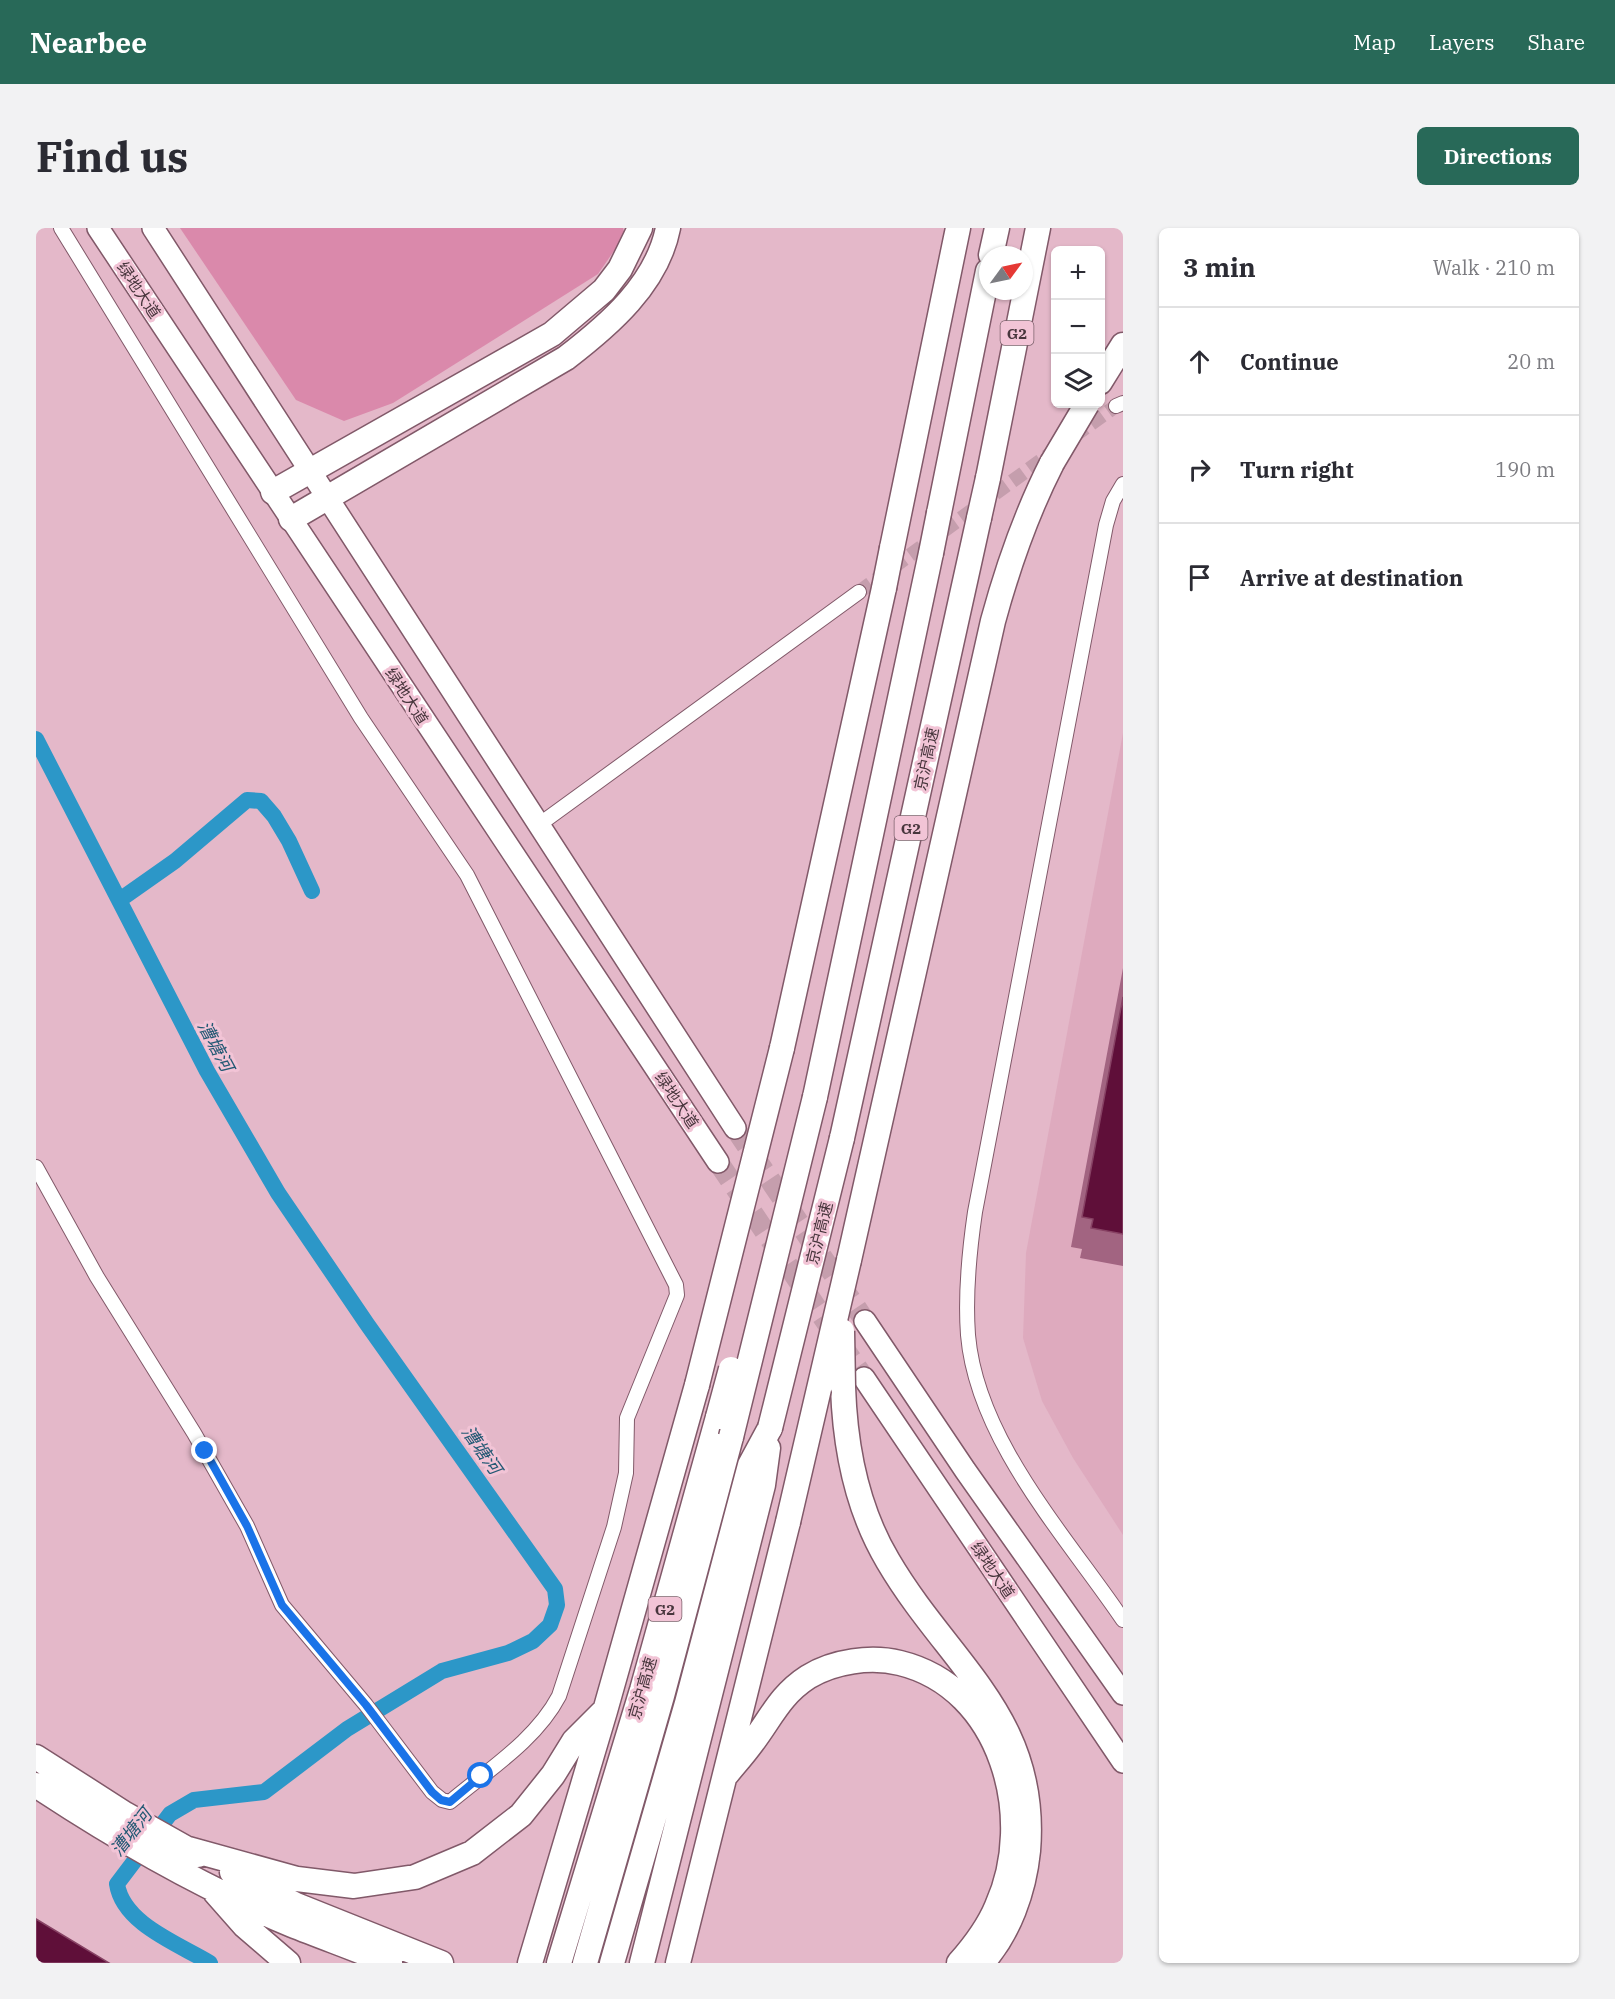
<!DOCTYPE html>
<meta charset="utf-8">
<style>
body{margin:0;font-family:"IBM Plex Serif","Noto Sans SC",serif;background:#f2f2f3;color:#2b2b33}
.controls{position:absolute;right:18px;top:18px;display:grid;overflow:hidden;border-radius:9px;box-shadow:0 2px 4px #0004}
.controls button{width:54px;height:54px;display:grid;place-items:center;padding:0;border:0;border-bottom:2px solid #e1e1e2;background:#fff;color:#2b2b33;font:30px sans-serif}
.compass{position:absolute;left:943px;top:18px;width:54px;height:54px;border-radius:50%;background:#fff;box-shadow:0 2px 4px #0004;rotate:57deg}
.stop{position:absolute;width:18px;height:18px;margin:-14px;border:4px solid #1a73e8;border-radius:50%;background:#fff}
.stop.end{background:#1a73e8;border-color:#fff;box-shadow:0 2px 6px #0008}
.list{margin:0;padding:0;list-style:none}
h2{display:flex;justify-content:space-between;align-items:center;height:78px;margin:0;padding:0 24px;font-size:26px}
h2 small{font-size:20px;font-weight:400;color:#7c7c81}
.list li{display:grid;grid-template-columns:39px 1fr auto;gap:18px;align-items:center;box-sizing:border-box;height:108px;padding:0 24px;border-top:2px solid #e1e1e2}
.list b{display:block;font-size:22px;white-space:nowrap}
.list em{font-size:20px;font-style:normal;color:#7c7c81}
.icon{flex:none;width:33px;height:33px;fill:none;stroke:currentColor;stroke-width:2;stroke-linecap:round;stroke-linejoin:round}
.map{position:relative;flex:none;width:1087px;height:1735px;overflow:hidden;border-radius:9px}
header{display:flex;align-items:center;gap:36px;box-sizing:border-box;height:84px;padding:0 30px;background:#286958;color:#fff}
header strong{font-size:28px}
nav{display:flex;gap:33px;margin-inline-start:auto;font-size:21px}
.intro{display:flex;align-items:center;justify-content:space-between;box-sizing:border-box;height:144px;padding:0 36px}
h1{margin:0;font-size:42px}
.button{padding:15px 27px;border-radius:9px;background:#286958;color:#fff;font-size:21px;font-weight:700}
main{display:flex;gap:36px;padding:0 36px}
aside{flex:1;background:#fff;border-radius:9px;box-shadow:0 2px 4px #0004}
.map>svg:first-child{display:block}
</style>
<header>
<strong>Nearbee</strong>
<nav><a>Map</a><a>Layers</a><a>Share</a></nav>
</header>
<div class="intro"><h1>Find us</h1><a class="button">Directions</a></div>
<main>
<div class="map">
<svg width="1087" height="1735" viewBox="0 0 1087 1735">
<rect width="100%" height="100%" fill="#e4b8c9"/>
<path fill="#deaabe" d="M1087,505V1307L1037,1230L1006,1173L987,1110L990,1025Z"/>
<path fill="#da89ab" d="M144,0H587L589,7L562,46L357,175L308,193L260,172Z"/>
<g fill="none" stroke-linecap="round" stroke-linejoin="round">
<path stroke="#2c97c8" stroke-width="16" d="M0,511L171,843L242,965L331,1096L519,1361L521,1377L514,1397L497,1413L472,1425L406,1443L311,1501L228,1564L158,1572L134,1586L81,1656C87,1696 143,1716 174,1735
M85,671L139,633L211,572L225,573L238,588L253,613L276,663"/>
<path stroke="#c59ead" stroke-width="14" stroke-dasharray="14 7" stroke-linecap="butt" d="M1038,208L1080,178
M823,364L1018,223"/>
<path stroke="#c59ead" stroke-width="21" stroke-dasharray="21 10" stroke-linecap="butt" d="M699,900L829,1093
M682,934L828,1150"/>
<defs>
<path id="minor" d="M1080,178L1087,175
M1087,256L1077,273L1070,297L939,984C933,1025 929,1066 932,1107C941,1212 1030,1308 1087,1392
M504,596L823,364
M0,939L61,1049L158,1205L211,1298L246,1377L330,1477L396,1564L406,1572L414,1574C452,1542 500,1512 523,1468L578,1299L590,1245L591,1190L641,1067L640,1057L431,647L325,490L25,0"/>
<path id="primary" d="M62,0L682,934
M117,0L699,900
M829,1093L929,1242L1087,1466
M828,1150L1087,1534"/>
<path id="motorway" d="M955,27L961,0
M1064,154L1087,117
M952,250L1002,0
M237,264L516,106L568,62L584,41L604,0
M903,285L952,43
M255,291L530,130C573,97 621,56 632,0
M856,320L922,0
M746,820L848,360
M779,869L895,325
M806,910L943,290
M813,1032L957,393C972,338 990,286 1016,235
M807,1159C809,1219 821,1281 852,1333C913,1437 1003,1489 992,1623C988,1663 973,1705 946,1735
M0,1529L89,1586L162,1627
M690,1547C699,1536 708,1526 716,1515C735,1490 744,1467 772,1449C798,1433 835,1428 864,1435C966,1460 1001,1590 961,1678C952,1700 938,1718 923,1735
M0,1557C80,1610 167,1660 256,1697C289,1710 322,1722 354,1735
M149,1620L261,1651L318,1658L379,1649L436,1625L485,1587L517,1547L538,1513L566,1485
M196,1644L260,1677L405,1735
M179,1664L209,1698L252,1735
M494,1735L569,1483L661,1157
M523,1735L606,1462L682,1189
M549,1735L626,1468L695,1209
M576,1735L651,1475L714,1237L734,1200
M606,1735L727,1257L732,1220
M642,1735L752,1294"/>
</defs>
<use href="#minor" stroke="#815969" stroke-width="16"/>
<use href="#primary" stroke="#815969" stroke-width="24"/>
<use href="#motorway" stroke="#815969" stroke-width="27"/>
<use href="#minor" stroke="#fff" stroke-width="14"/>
<use href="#primary" stroke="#fff" stroke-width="21"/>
<use href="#motorway" stroke="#fff" stroke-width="24"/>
<defs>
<path id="motorway-bridge" d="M1016,235L1051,176
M943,290L952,250
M895,325L903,285
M848,360L856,320
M806,1103L807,1159
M661,1157L746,820
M682,1189L695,1141
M734,1200L806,910
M695,1209L779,869
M752,1294L813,1032"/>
</defs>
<use href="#motorway-bridge" stroke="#815969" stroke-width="27" stroke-linecap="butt"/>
<use href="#motorway-bridge" stroke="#fff" stroke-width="24"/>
</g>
<path fill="#a26481" d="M1087,740V1038L1044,1030L1046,1021L1035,1019Z"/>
<path fill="#5f0f39" stroke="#874264" stroke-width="1.5" d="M1087,769V1006L1055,1000L1057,991L1046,989Z
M0,1691L73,1735H0Z"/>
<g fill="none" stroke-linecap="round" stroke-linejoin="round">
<path stroke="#1a73e8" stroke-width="8" d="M169,1223L211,1298L246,1377L330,1477L396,1564L405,1572L414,1574L445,1548"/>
</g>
<g text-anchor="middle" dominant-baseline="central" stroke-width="6" stroke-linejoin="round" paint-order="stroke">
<g fill="#f2c4d6" stroke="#7b616b" stroke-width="1.5">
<rect x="964.5" y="93" width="33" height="24" rx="4.5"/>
<rect x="858.5" y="588" width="33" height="24" rx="4.5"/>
<rect x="612.5" y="1369" width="33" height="24" rx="4.5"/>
</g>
<g font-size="15" font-weight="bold" fill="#48363d">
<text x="981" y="105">G2</text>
<text x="875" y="600">G2</text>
<text x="629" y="1381">G2</text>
</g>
<g font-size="16" fill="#48363d" stroke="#f2c4d6">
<text transform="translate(103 62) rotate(56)">绿地大道</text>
<text transform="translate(371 468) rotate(57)">绿地大道</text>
<text transform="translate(890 531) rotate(-78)">京沪高速</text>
<text transform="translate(641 872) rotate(56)">绿地大道</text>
<text transform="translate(783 1005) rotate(-76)">京沪高速</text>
<text transform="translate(957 1342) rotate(56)">绿地大道</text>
<text transform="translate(606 1460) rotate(-74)">京沪高速</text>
</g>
<g font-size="18" font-style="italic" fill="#235974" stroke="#f2c4d6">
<text transform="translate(180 818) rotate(62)">漕塘河</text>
<text transform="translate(446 1222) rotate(55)">漕塘河</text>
<text transform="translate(95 1604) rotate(-52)">漕塘河</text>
</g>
</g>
</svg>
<div class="controls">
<button>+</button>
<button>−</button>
<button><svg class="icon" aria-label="layers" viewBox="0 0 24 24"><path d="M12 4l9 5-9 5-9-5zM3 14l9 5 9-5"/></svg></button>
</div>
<svg class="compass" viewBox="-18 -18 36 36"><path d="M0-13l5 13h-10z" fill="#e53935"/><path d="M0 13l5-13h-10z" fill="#7c7c81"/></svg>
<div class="stop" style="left:445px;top:1548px"></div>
<div class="stop end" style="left:169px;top:1223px"></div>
</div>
<aside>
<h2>3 min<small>Walk · 210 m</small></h2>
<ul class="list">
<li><svg class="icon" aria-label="ahead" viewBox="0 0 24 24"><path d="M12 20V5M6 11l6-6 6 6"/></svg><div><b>Continue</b></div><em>20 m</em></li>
<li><svg class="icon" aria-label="right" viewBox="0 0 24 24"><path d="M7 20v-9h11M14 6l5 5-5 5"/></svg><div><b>Turn right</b></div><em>190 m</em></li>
<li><svg class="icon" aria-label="arrive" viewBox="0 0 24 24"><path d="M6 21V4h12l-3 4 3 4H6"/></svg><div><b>Arrive at destination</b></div></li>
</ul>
</aside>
</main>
